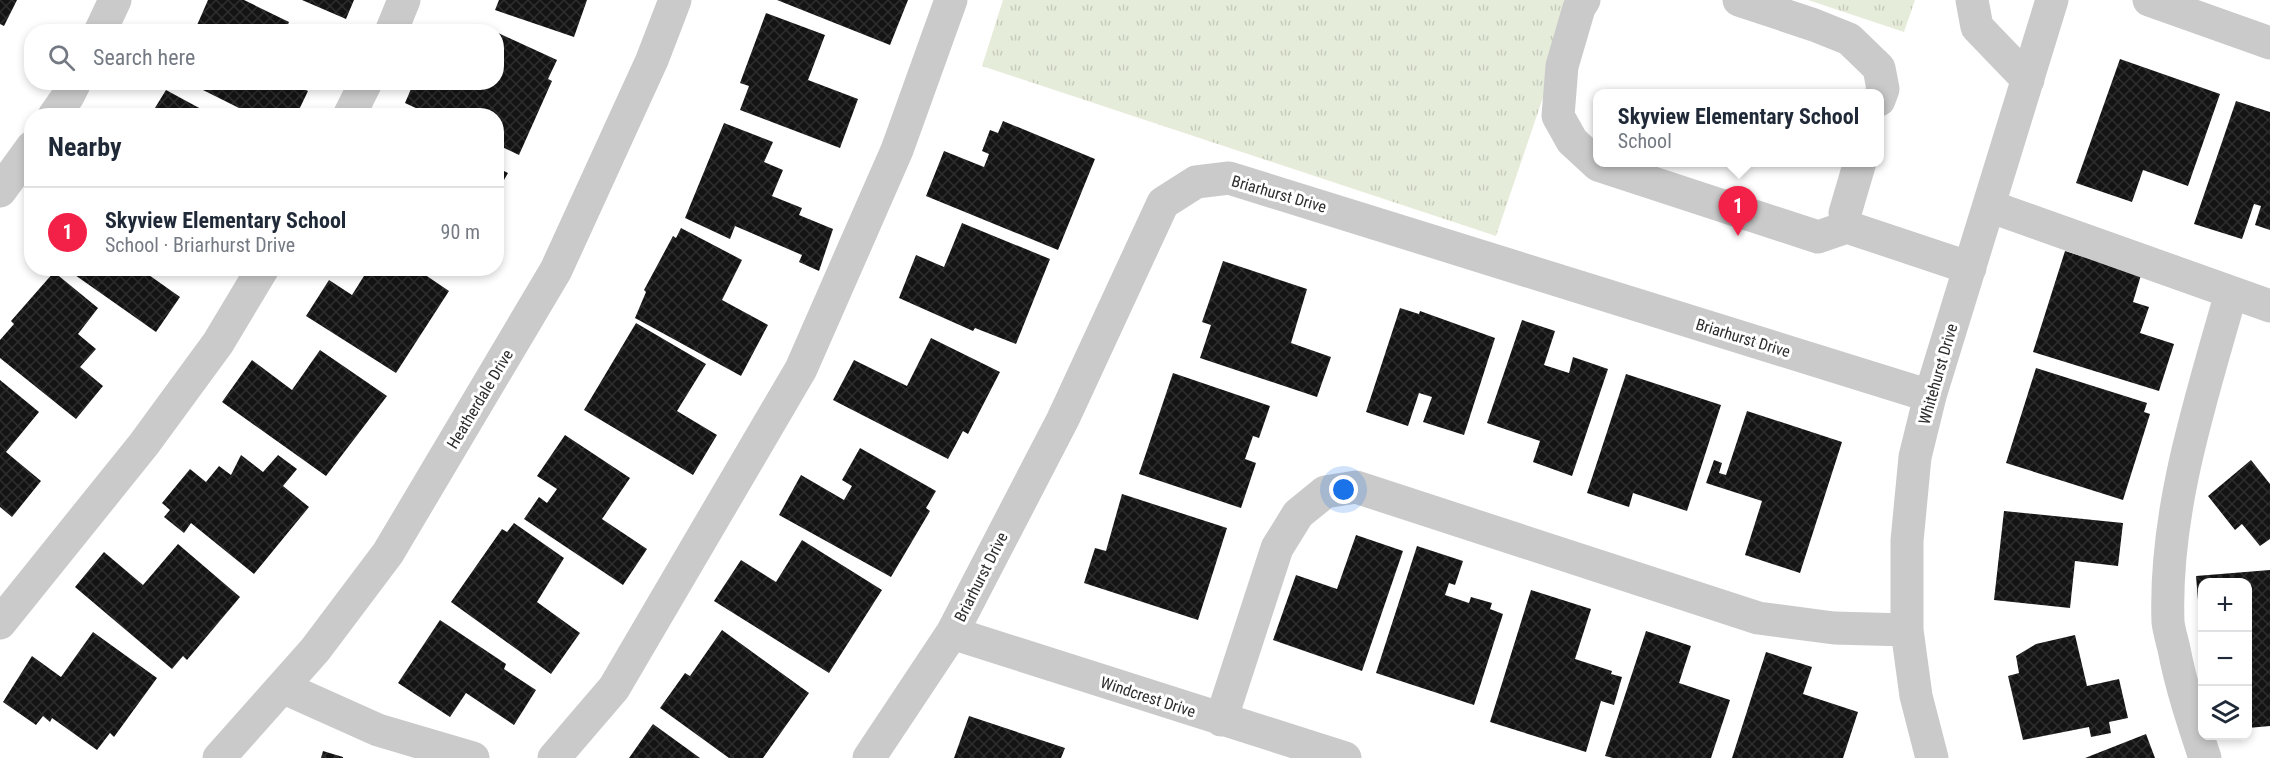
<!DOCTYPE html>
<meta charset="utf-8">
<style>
body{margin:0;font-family:"Roboto Condensed",sans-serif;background:#f2f2f3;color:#1f2937}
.controls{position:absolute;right:18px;bottom:18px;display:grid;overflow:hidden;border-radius:12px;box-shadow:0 3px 9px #0003}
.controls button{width:54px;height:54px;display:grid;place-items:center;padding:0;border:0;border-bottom:2px solid #e0e1e3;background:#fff;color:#1f2937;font:30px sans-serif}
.you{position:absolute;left:1344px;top:490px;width:21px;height:21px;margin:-15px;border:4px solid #fff;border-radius:50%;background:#1a73e8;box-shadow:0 0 0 9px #1a73e833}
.badge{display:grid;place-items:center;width:39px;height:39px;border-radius:50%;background:#f32147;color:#fff;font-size:20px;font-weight:700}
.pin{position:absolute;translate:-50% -50px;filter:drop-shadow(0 2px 3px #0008)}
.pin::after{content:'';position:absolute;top:32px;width:21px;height:18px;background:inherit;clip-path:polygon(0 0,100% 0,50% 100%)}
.popup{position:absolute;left:1593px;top:89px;width:291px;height:78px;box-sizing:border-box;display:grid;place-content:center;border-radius:12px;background:#fff;filter:drop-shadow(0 2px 4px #0005);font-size:20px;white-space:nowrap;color:#747a83}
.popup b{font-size:22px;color:#1f2937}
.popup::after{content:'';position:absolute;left:50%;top:100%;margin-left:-12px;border:12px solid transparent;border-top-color:#fff}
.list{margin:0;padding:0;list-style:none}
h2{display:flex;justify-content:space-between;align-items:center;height:78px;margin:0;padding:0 24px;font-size:26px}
h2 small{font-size:20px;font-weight:400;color:#747a83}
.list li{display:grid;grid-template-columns:39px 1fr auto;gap:18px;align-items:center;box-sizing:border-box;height:90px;padding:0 24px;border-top:2px solid #e0e1e3}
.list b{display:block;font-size:22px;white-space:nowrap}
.list p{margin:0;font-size:20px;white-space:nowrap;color:#747a83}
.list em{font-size:20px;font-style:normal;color:#747a83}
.icon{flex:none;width:33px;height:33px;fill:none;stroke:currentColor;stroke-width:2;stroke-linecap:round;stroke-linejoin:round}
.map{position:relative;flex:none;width:2270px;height:758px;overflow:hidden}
.search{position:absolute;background:#fff;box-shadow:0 3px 9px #0003;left:24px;top:24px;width:480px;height:66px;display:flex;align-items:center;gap:15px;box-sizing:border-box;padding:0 21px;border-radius:24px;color:#747a83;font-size:22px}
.panel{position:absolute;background:#fff;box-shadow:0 3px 9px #0003;left:24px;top:108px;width:480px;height:168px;border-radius:24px}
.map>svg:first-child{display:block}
</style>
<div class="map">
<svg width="2270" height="758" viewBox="0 0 2270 758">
<defs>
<pattern id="grass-tufts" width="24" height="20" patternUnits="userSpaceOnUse" patternTransform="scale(1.5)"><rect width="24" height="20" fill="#e6ecda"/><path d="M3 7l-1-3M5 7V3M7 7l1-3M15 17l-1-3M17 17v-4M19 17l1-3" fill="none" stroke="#c6cbbb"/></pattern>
<pattern id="building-cross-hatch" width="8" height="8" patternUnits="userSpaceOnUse" patternTransform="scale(1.5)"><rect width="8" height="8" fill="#141414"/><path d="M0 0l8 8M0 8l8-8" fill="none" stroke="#2e2e2e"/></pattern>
</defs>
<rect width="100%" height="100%" fill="#fff"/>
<path fill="url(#grass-tufts)" d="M1003,0H1576L1496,236L982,66Z
M1808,0H1915L1904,32Z"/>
<path fill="url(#building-cross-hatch)" d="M0,0H17L4,26L0,24Z
M208,0H244L289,22L285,32H194Z
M302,0H354L346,19Z
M499,0H587L574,37L495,10Z
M777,0H908L890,45Z
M766,13L825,35L808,80L858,99L840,148L740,110L749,86L740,83Z
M496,32L557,60L548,79L552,81L519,155L496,144V116H433L405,103L414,82H496Z
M2120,59L2220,94L2188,186L2143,170L2132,202L2076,183Z
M187,82H290L308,91L296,116H255Z
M166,90L214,116H150Z
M2236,101L2270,112V230L2255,225L2261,206L2254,204L2242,239L2194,224Z
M1003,121L1095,159L1058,250L926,196L944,151L984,167L989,154L982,151L990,130L998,133Z
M724,123L773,142L764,162L783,170L772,196L802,208L799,215L833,229L819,271L799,262L802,255L735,226L730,239L685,218Z
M496,167L508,173L496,194Z
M962,223L1050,259L1016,344L975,328L973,331L899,298L916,255L944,267Z
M681,228L742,260L722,300L768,325L741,376L635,318L646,292L644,290L673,236L676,238Z
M2065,251L2141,275L2133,302L2149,307L2140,333L2174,344L2159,391L2033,352Z
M1223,261L1307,289L1291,343L1331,357L1317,397L1200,358L1211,325L1202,322Z
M65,268H139L180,297L156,332Z
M369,268H415L449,291L396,373L306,316L329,280L352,295Z
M54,272L98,308L78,334L96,349L80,367L103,386L76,419L0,358V340L14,324L11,321Z
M1400,308L1419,314L1420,311L1495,338L1464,435L1423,422L1432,397L1419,393L1408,426L1366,412Z
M1522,320L1555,331L1544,365L1569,373L1573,357L1608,369L1572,476L1533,462L1540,441L1487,423Z
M636,323L706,364L677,411L717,435L693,475L584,410Z
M931,338L1000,372L968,434L963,431L948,459L833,400L854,360L907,386Z
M320,350L387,396L326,476L222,402L252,360L292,390Z
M2036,368L2147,403L2144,412L2150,414L2123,500L2006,463Z
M1173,373L1270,406L1259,438L1253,436L1245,459L1256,463L1241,508L1139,474Z
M1626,374L1721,405L1687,511L1633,493L1629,507L1587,493Z
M0,380L39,412L6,452L41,481L12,517L0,507Z
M1747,411L1842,442L1800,573L1745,555L1762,501L1706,483L1714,460L1722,463L1719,473L1726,475Z
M565,435L630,478L602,519L647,549L623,585L524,519L539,497L547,503L557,489L537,476Z
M860,448L936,491L926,508L930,511L891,577L779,515L801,475L844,500L852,486L842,480Z
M241,455L263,472L278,455L297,469L283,486L309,507L254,574L191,523L184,533L164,517L170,510L162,503L190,469L206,482L219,466L231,475Z
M2251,460L2270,484V539L2260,546L2242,524L2235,530L2208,496Z
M1122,494L1227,528L1198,620L1084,583L1095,548L1106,551Z
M2004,511L2123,523L2118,566L2075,561L2070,608L1994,600Z
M514,523L564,558L537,602L580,633L551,674L451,602L502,529L507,532Z
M1356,535L1403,551L1362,671L1273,640L1296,575L1337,589Z
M802,540L882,590L829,673L714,601L741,560L776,582Z
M178,544L240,597L187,660L183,656L172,669L75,587L104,552L143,585Z
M1417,546L1463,561L1455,585L1449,583L1445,595L1469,603L1471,597L1492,603L1490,609L1503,614L1474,705L1376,673Z
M2270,570V726L2248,728V582H2202V624H2200L2196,576Z
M1531,590L1591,609L1575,659L1612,671L1611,674L1622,677L1614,705L1601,701L1586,752L1490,722Z
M440,620L506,664L504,669L536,690L514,725L466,693L450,717L398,683Z
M722,630L809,693L763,758H729L660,708L685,673L690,676Z
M1646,631L1691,646L1679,683L1730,700L1711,758H1613L1605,756Z
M93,632L157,678L114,737L110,733L97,750L52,718L50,722L43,716L36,725L3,702L32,656L61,677Z
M2075,635L2087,686L2119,679L2128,718L2109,722L2111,733L2091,737L2089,727L2023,740L2008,676L2019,673L2016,656L2036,644Z
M1766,652L1812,667L1803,694L1858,712L1843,758H1732Z
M969,716L1065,748L1061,758H954Z
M653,724L700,758H629Z
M2146,734L2155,758H2085Z
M323,751L343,757V758H321Z"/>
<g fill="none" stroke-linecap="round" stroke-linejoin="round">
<path stroke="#cacaca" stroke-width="33" d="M1584,0L1579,8L1562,66L1558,116L1572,141L1598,165L1818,237L1847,227L1970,268
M1739,0L1814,25L1849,39L1879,68L1883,89L1879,100
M1972,0L1977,27L2028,80
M2149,0L2270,43
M100,32L115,0
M391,32L404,0
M54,116L68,96L75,82
M349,116L366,82
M0,191L32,147
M1989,206L2270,306
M1847,227L1845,213L1860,162
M0,623L144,444L218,343L263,268
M952,633L1345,758
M282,687L378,730L473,758
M1221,720L1277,548L1298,514L1325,492L1356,487L1758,618L1834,628L1907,630
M219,758L315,650L388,553L556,270L652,60L675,0
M554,758L614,688L801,369L897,150L951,0
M869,758L952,633L1063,419L1163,203L1196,182L1229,178L1930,396
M1932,758L1916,696L1907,630V541L1915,457L1930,396L2052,0
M2205,758C2193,722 2181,686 2174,649C2172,640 2169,631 2168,622C2164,510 2201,400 2231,293"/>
</g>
<g text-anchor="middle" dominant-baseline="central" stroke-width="6" stroke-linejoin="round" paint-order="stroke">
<g font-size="16" fill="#2d2d2d" stroke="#fff">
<text transform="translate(1279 194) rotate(16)">Briarhurst Drive</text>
<text transform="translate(1743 338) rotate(17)">Briarhurst Drive</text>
<text transform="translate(1938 374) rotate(-74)">Whitehurst Drive</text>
<text transform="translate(480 399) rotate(-59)">Heatherdale Drive</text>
<text transform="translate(981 577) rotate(-63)">Briarhurst Drive</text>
<text transform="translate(1148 697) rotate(18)">Windcrest Drive</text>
</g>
</g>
</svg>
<div class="controls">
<button>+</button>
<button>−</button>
<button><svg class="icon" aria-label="layers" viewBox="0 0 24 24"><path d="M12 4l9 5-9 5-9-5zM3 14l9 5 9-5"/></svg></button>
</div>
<div class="you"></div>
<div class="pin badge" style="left:1738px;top:236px">1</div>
<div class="popup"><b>Skyview Elementary School</b>School</div>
<div class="search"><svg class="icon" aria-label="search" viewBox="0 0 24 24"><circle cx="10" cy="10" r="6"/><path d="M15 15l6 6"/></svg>Search here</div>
<section class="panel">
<h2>Nearby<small></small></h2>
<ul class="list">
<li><span class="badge">1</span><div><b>Skyview Elementary School</b><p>School · Briarhurst Drive</p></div><em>90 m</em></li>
</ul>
</section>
</div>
